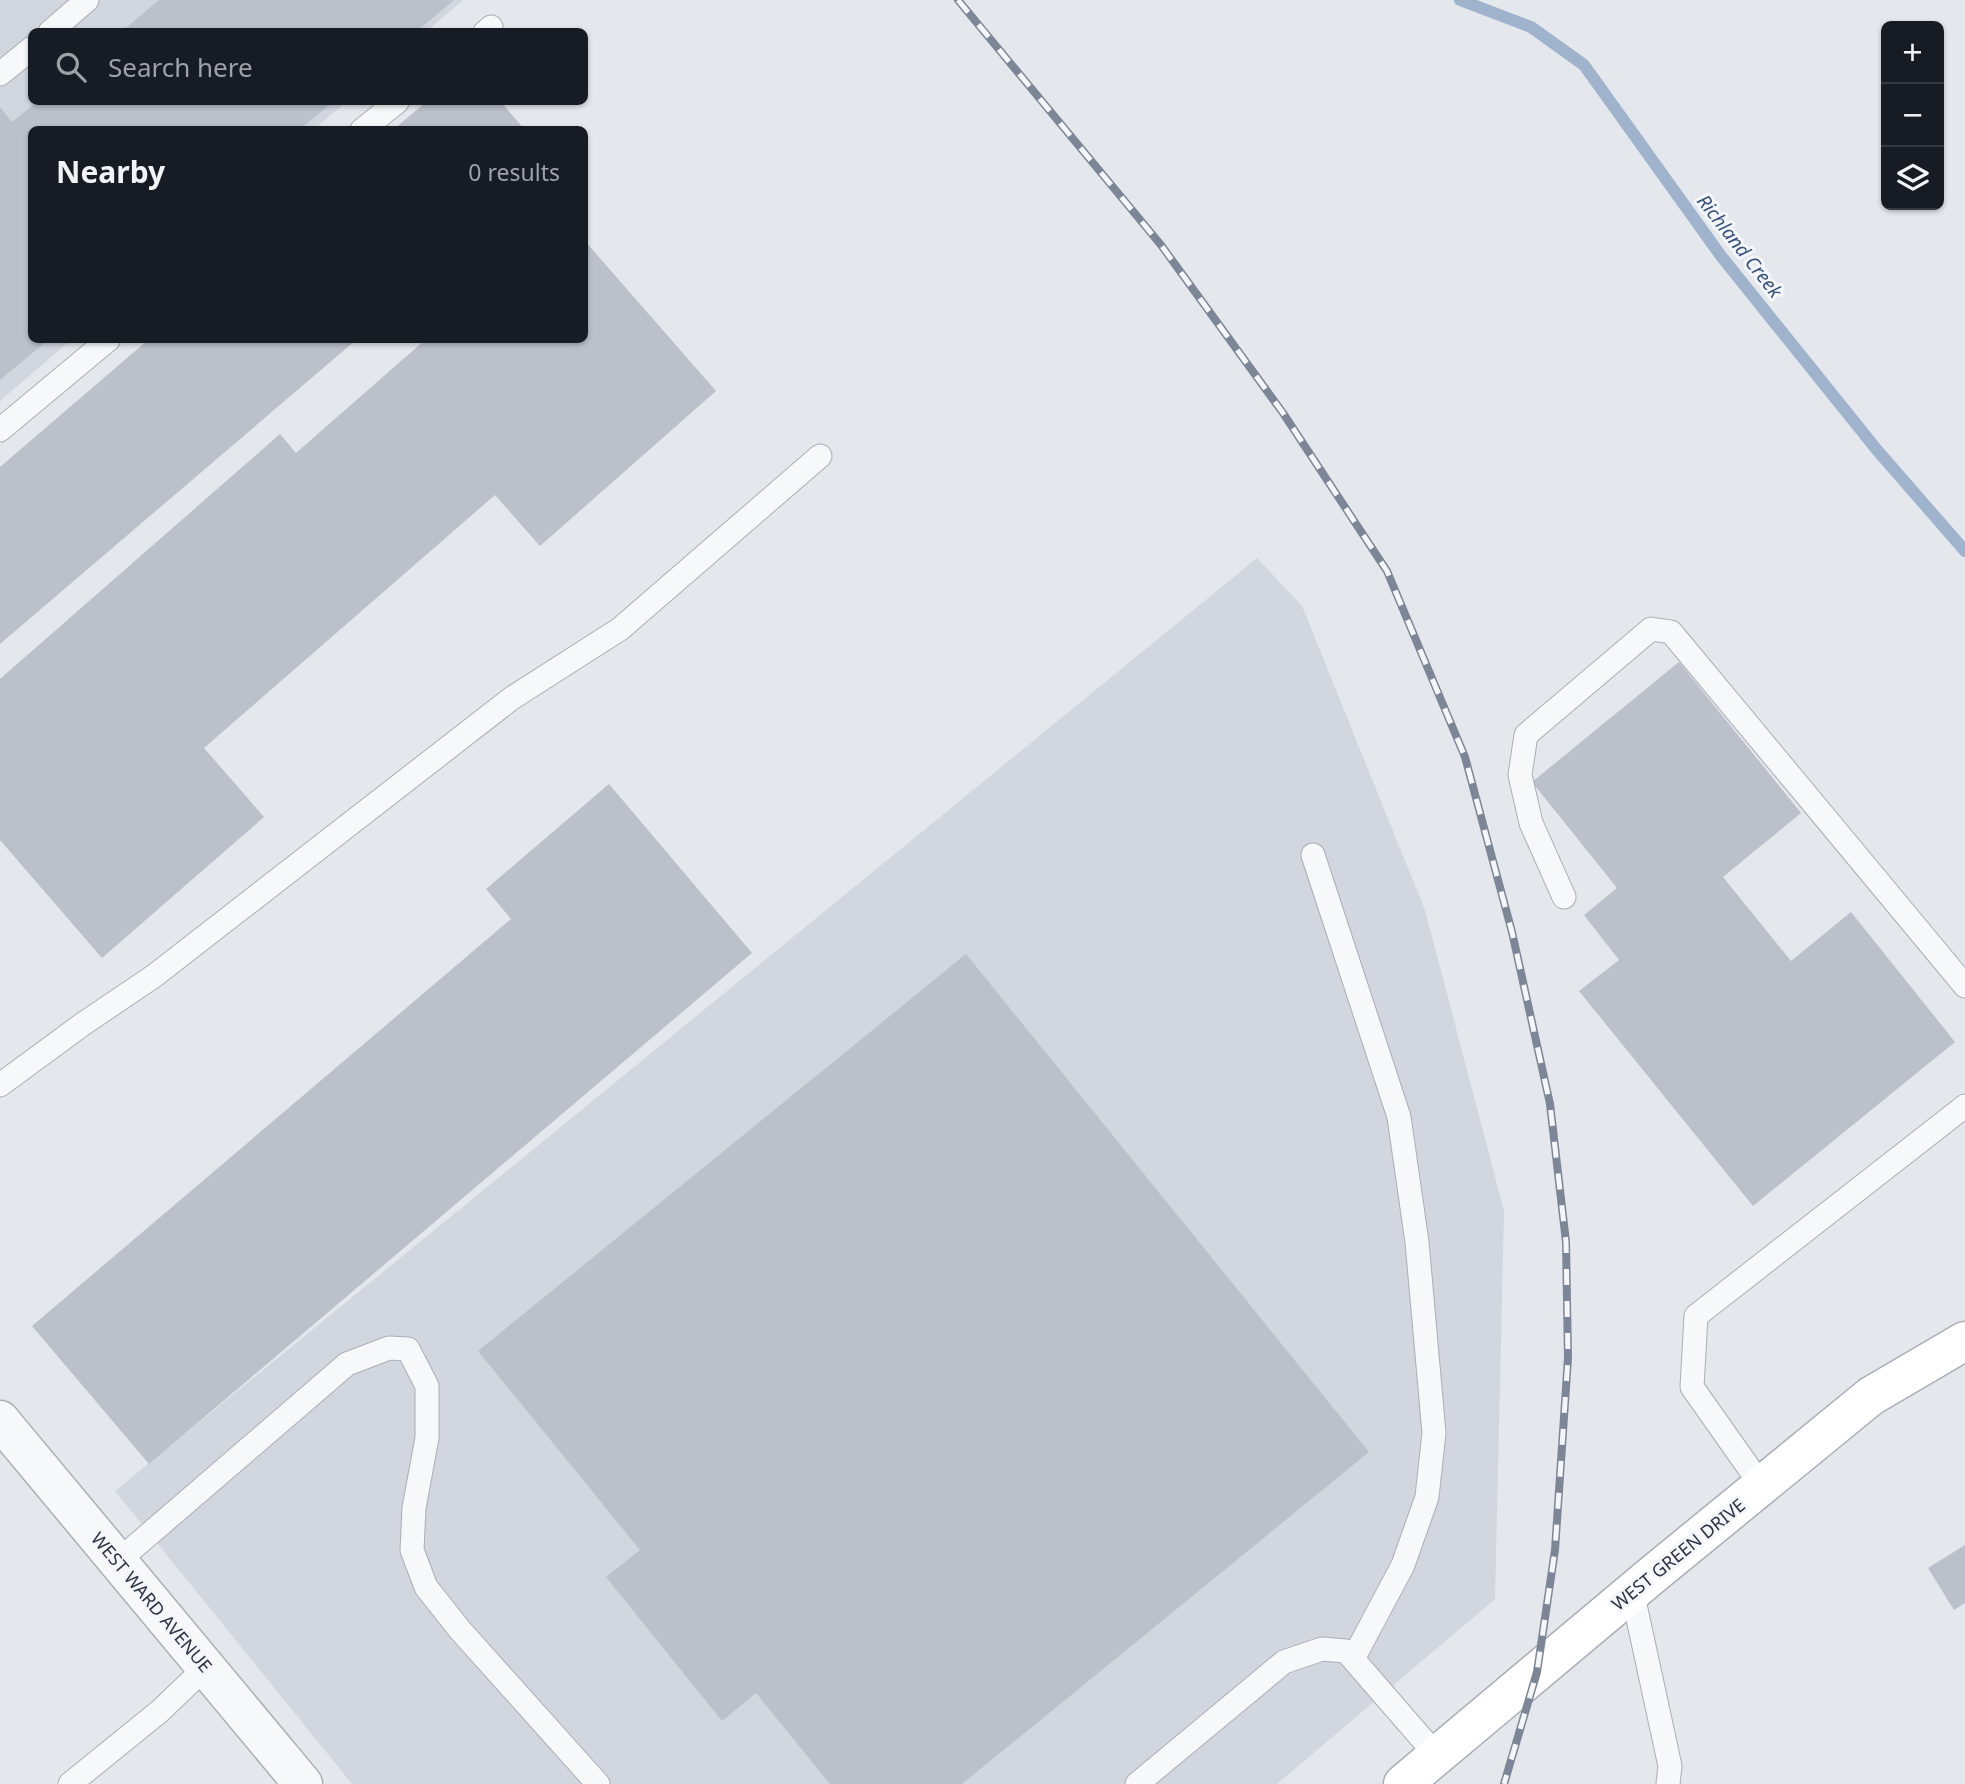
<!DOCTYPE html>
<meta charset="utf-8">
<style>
body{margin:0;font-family:"Noto Sans",sans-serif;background:#242831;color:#f1f3f6}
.controls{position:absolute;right:21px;top:21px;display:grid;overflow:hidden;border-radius:10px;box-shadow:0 2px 5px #0004}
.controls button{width:63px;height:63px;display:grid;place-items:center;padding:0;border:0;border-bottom:2px solid #363941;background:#171b24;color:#f1f3f6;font:35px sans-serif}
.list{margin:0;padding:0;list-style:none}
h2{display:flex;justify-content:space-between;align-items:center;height:91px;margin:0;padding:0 28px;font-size:30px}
h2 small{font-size:23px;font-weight:400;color:#9ea1a6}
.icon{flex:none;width:38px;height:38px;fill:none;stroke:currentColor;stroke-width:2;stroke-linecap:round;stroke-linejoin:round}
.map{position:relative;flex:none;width:1965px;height:1784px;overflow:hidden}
.search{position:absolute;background:#171b24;box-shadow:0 2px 5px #0004;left:28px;top:28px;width:560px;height:77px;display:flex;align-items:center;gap:18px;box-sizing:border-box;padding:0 24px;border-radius:10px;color:#9ea1a6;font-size:26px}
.panel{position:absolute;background:#171b24;box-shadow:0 2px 5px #0004;left:28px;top:126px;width:560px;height:217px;border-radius:10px}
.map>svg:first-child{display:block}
</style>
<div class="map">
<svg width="1965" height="1784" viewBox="0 0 1965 1784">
<rect width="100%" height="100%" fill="#e4e7ec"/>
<path fill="#d2d6de" d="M0,0H463L427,31L32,32V102H346L314,129L32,130V340H71L0,401Z
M1257,558L1302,606L1425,910L1504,1211L1495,1599L1277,1784H352L115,1491Z"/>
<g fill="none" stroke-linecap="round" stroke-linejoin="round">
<path stroke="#9fb4cc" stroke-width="12" d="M1460,0L1531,27L1584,65L1721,256L1877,450L1965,551"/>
</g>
<path fill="#bbc0ca" d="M159,0H454L416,32H121Z
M37,102H333L299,130H32V340H48L0,380V107L12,122Z
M426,102H501L525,130H393Z
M584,240L716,391L540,546L495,495L204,748L264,817L102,958L0,840V679L280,434L296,453L425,340H584Z
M148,340H356L0,644V467Z
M1679,662L1801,813L1723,877L1791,961L1851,912L1955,1042L1753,1206L1579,991L1619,960L1584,915L1617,888L1532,782Z
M609,784L752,953L149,1464L32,1326L511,919L486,889Z
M966,954L1369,1452L962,1784H830L756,1693L722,1721L606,1577L640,1550L478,1351Z
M1965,1545V1603L1954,1610L1928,1568Z"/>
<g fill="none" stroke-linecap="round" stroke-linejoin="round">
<defs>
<path id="service" d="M50,32L87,0
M485,32L491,27
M0,74L32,48
M362,130L397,102
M0,430L108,340
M1313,855L1399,1117L1417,1242L1434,1433L1427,1497L1403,1565L1353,1659
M1564,897L1531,823L1520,775L1526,735L1651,629L1671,632L1965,986
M0,1085L83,1024L154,976L512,698L620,629L820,456
M1761,1485L1692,1387L1696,1316L1965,1106
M118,1561L347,1364L389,1348L408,1349L427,1386V1438L414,1508L412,1550L426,1587L460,1630L598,1784
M1632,1591L1670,1766L1668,1784
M70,1784L160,1711L206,1667
M1137,1784L1284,1662L1322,1649L1346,1651L1437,1756"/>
<path id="tertiary" d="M0,1420L303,1784"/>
<path id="secondary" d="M1403,1784L1651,1576L1871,1396L1965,1341"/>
</defs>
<use href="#service" stroke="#a9aeb7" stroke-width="25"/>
<use href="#tertiary" stroke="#a9aeb7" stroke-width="41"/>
<use href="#secondary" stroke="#a9aeb7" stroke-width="41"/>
<use href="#service" stroke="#f7f8fa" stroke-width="23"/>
<use href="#tertiary" stroke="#f7f8fa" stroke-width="38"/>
<use href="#secondary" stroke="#fff" stroke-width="38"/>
<defs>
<path id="rail" d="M958,0L1161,245L1283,413L1387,571L1465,757L1512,932L1550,1104L1566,1242L1568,1358L1555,1550L1537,1672L1504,1784"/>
</defs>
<use href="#rail" stroke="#7d8696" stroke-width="8"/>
<use href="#rail" stroke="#f4f6f9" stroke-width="5" stroke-dasharray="16" stroke-linecap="butt"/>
</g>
<g text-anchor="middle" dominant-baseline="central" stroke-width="6" stroke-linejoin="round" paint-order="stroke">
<g font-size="18" fill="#2b3445" stroke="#f4f6f9">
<text transform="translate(1678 1554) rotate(-39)">WEST GREEN DRIVE</text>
<text transform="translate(152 1602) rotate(50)">WEST WARD AVENUE</text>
</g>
<g font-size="19" font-style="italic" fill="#34527a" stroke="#f4f6f9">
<text transform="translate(1740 246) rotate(52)">Richland Creek</text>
</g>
</g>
</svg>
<div class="controls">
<button>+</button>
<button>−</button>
<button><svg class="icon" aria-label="layers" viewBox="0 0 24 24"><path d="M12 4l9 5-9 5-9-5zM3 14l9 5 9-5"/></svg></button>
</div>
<div class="search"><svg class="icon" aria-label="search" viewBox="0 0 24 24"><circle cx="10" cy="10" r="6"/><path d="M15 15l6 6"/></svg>Search here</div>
<section class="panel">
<h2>Nearby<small>0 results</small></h2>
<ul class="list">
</ul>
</section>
</div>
